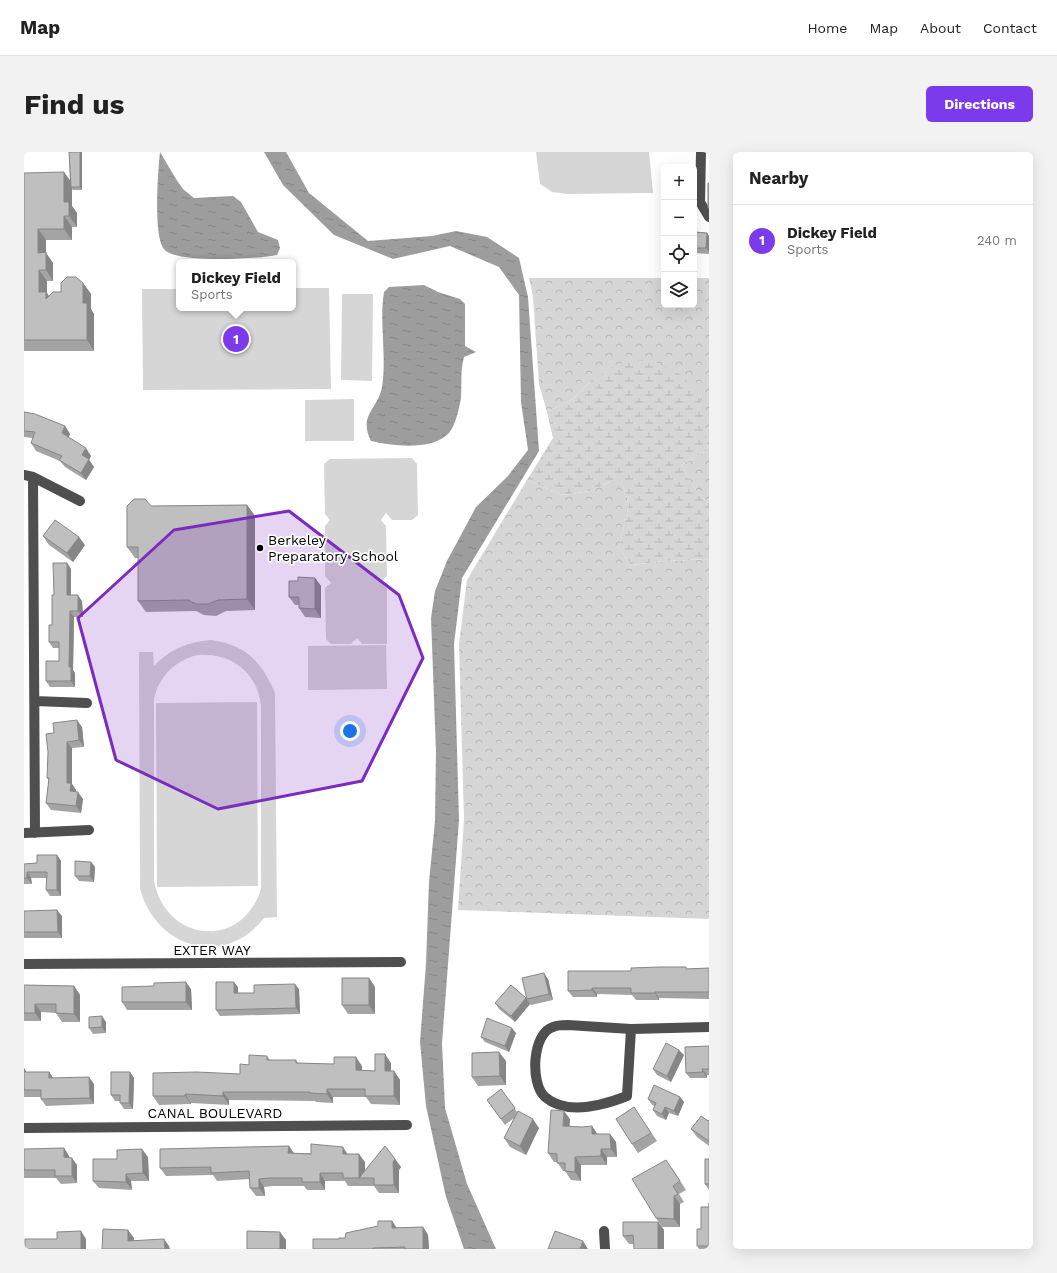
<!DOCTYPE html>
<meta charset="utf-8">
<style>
body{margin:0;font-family:"Work Sans",sans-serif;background:#f2f2f2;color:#222}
.controls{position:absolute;right:12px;top:12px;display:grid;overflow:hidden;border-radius:6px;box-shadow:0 4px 16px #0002}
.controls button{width:36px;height:36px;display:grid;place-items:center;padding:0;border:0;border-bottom:1px solid #e0e0e0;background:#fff;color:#222;font:20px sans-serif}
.you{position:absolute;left:326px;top:579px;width:14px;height:14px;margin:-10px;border:3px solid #fff;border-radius:50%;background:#1a73e8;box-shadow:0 0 0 6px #1a73e833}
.badge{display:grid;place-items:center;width:26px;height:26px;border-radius:50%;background:#7c3aed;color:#fff;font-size:13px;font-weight:700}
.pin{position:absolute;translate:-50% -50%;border:2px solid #fff;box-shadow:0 1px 4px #0006}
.popup{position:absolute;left:152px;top:107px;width:120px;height:52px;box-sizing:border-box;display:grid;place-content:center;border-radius:6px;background:#fff;filter:drop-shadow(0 1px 3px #0005);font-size:13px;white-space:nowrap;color:#767676}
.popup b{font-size:15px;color:#222}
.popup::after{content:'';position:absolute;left:50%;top:100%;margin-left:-8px;border:8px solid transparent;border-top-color:#fff}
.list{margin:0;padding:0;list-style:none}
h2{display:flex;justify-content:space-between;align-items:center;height:52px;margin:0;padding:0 16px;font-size:17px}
h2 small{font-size:13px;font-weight:400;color:#767676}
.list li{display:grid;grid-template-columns:26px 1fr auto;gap:12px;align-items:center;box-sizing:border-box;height:72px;padding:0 16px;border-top:1px solid #e0e0e0}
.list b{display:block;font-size:15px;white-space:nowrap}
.list p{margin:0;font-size:13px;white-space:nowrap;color:#767676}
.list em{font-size:13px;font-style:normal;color:#767676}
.icon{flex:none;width:22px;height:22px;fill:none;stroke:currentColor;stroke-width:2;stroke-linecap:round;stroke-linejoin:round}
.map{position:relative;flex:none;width:685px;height:1097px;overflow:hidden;border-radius:6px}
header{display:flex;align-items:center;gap:24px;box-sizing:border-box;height:56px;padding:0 20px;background:#fff;border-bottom:1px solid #e0e0e0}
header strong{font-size:19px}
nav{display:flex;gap:22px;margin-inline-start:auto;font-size:14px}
.intro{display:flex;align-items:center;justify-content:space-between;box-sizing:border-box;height:96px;padding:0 24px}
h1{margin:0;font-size:28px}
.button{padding:10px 18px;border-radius:6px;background:#7c3aed;color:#fff;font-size:14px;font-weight:700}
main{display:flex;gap:24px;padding:0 24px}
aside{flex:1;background:#fff;border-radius:6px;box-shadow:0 4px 16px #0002}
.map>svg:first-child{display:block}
</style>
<header>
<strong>Map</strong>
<nav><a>Home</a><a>Map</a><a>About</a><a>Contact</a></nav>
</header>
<div class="intro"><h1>Find us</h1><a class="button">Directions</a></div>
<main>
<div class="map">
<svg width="685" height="1097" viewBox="0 0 685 1097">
<defs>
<pattern id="forest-crowns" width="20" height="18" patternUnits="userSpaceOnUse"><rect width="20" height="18" fill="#d6d6d6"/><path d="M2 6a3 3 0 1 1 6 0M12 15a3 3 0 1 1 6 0" fill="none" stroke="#b6b6b6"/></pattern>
<pattern id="wetland-marsh" width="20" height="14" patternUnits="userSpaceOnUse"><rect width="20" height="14" fill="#d6d6d6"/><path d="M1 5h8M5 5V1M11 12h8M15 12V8" fill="none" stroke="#b6b6b6"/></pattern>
<pattern id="water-ripples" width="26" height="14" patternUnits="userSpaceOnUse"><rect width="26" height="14" fill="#9d9d9d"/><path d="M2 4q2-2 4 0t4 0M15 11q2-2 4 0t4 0" fill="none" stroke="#858585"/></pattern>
</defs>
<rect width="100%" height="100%" fill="#fff"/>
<path fill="url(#forest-crowns)" d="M505,126H640V153H670V126H685V351L675,343L657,313L684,298L680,277L566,230L549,247L523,260L515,232L509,145Z
M503,328L538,343L566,339L590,328H597L605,352L595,396L607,413L642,409L685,407V767L434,758L440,667L435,492L443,428Z"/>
<path fill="url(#wetland-marsh)" d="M625,207L657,223L676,243L684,298L657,313L675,343L685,351V407L642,409L607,413L595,396L605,352L597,328H590L566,339L538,343L503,328L529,286L523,260L549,247L566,230L593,212Z"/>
<path fill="#d6d6d6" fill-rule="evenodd" d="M512,0H625L629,41L543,42L528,40L516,32Z
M269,136H305L307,237L119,238L118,137H155V156H269Z
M318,142H349L348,229L317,228Z
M330,247V289H281V248Z
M388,306L393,312L394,363L388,368H368L362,361L357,368L362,374L363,424L357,430L363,437V492H338L333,486L327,492H307L302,487L301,436L307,431L301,424V374L306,368L301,362L300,312L306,307Z
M187,488C222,493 237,509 251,541L253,765L240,766C200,817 132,796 116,737L115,500H129L130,514C147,497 163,490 187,488ZM173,503C206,500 234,520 237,554V737C218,798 142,791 130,729V547C135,525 150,509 173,503Z
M362,493L363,537L284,538V494Z
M233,550L234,734L133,735L132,551Z"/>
<path fill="url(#water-ripples)" d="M136,0L152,27L159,37L170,46L209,44L217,50L234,80L254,88L256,96L253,103C234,107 151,112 140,97C129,83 134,19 136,0Z
M240,0H262L285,41L344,89L408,84L432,79L463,85L495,106L504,145L515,299L438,426L430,492L435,668L418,891L421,956L443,1032L472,1097H440L422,1045L402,954L396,890L402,812L405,730L411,669L412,600L407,466L411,439L423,409L452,355L483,325L504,298L497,250L495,143L475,115L426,94L369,107L310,83L259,33Z
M400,133L414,140L436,147L441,152V194L452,200L440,205C436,219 438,232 437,246C435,256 432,273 425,281C408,299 369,294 347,289C334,263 354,257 358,235C363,205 355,170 360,140L365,135Z"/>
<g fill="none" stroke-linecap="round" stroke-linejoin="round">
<path stroke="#4f4f4f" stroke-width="10" d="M677,0L676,50L685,65
M0,323L9,325L56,349
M9,325L11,681
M11,549L63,551
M0,681L65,678
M0,812L377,810
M544,873L607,877L603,944C580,953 543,964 521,945C506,932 508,881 529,875C533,873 539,873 544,873Z
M607,877L685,875
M0,976L383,973
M580,1079L581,1097"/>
</g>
<path fill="#a4a4a4" d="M45,0L58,38H49L48,37V54L53,61V75H48V88H22V101L29,111V129H23V141L25,144L59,131L67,142V157L70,162V199H0V21L46,29Z
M670,80L683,81L685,84V102L670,101Z
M0,260L41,274L46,282L44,285L67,304L65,308L70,315L62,328L41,315L36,309L12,299L7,291L9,286L0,285Z
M223,353L231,364V458L202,459L192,464L180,463L172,459L122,460L114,449V406H111L103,395L127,354Z
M19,384L61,393L49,410L25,393Z
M43,411L47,417V443L58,449L59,465H50L49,518L51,521V535H26L22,529L35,509V496H29L25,490L28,473L30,443Z
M291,426L297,434V466L281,465L275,456V453H271L265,445L274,429Z
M58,575L60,595L48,596V632L52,638V640L59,647L57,661L27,658L22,651L25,628L23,626L30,581Z
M33,703L37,709V744H26L22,738L23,726H7L8,732H0V712L13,711Z
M67,710L71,715L70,730L55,729L51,724Z
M0,759L38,764V786H0Z
M685,816V847L635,846V848H612L608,843L573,842V845H549L544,839L607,819Z
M345,826L351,835V862H324L318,853Z
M524,827L529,848L507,853L506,852L491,870L475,857L471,851L502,846Z
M0,833L50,834L56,843V870H38L32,861L17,860V869H0Z
M214,835V841H230L275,837L276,862L196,864L192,858Z
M167,837L168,858H103L98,850Z
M82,870V881L69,882L65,876Z
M492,881L485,900L461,890L457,885Z
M685,894V923H683V926H666L662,921Z
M660,903L647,930L633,923L629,917Z
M243,904L246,908H272L274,911L338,914V918L351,919L367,911V919H370L376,928V953L347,952L342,945H309V951L292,950L291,949L205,948V953L167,951V952L135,953L129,944L216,922L225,913Z
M482,909V933L454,934L448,925Z
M0,916L2,920H25L29,926L70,932V952L22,954L17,947V945H0Z
M106,920L110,926L109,957H100L96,951V949H91L87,943Z
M477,937L493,960L515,976L502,1003L486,995L480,986L490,966L481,973L463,948Z
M656,945L660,950L654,964L645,961L642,968L633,964L629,958L631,954L628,953L624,947Z
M616,964L633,989L614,1001L608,992Z
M546,967L545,975H558L568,974L573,982H586L592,990L593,1005H583V1013H557V1029L547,1028L541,1019H539L533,1010H530L524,1001Z
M685,968V994L673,985L667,977L684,969Z
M265,994L270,1001L324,1002L341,1010V1019L371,1007L377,1015L375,1018V1041H355L350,1034H324L321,1029H301V1038H283L280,1034H249L240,1035L241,1044H232L226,1036V1027L193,1029L189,1023L142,1024L136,1016Z
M40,996L45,1004V1006L53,1013V1031L37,1032L32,1026H0V1000Z
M124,1005L125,1029H107L108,1038L75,1036L69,1029L93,1007Z
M685,1007V1038L681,1032Z
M648,1016L662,1038L655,1042L660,1050L656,1052V1075H638L632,1066Z
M685,1051V1097H675L673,1094L677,1077L685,1055Z
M368,1069L373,1076L399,1075L404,1083L405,1097H289Z
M634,1070L640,1078V1097H610V1092H605L599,1084Z"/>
<path fill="#868686" d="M56,0H58V38L56,35Z
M40,20L48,31L47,35L48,37V54L53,61V75L45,64L40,50Z
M40,64L48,75V88L40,77Z
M14,77L22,88V101L29,111V129L22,118L14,101Z
M683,81L685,84V100L682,96Z
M15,118L23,129V141L29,151V158L15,140Z
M59,131L67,142V157L70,162V199L63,188L59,151Z
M41,274L46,282L43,289L38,281Z
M62,296L67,304L65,308L70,315L62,328L57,321L58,303Z
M223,353L231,364V458L223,447Z
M55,385L61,393L49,410L43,401Z
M43,411L47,417V449L43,443Z
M291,426L297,434V466L291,457Z
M54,443L58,449L59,465L54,459Z
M46,459L50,465L49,518L51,521V535L47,529L45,515Z
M53,568L58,575L60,595L55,588Z
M43,590L48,596V632L52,638L51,646L46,639L43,631Z
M54,640L59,647L57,661L52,654Z
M33,703L37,709V744L33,738Z
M67,710L71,715L70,730L66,724Z
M3,720L7,726L8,732L3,726Z
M33,758L38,764V786L34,780Z
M520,821L524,827L529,848L525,842Z
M345,826L351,835V862L345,853Z
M162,830L167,837L168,858L162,850Z
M210,830L214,835V847L210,841Z
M271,832L275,837L276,862L272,856Z
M50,834L56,843V870L50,862Z
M568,836L573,842V845L568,838Z
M631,840L635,846V848L631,841Z
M502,846L506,852L491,870L487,864Z
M11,852L17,860V869L11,861Z
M78,864L82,870V881L78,875Z
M488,876L492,881L485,900L481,894Z
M655,898L660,903L647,930L643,924Z
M475,900L482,909V933L476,924Z
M361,902L367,911V928L361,919Z
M332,905L338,914V927L332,918Z
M0,916L2,919L3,927L0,924Z
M678,917L683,923V926L679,920Z
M370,919L376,928V953L370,944Z
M25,920L29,926H25Z
M106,920L110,926L109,957L105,951Z
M65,925L70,932V952L66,946Z
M303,937L309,945V951L303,942Z
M199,940L205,948V953L199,944Z
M161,942L167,951V952L161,944Z
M656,945L660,950L654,964L650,959Z
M641,955L645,961L642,968L638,962Z
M540,959L546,967L545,983L539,974Z
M509,967L515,976L502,1003L496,994Z
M568,974L574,983L568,982Z
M586,982L592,990L593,1005L587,997Z
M265,994L270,1002L264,1001Z
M319,995L324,1003L319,1002Z
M40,996L45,1004V1013L40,1005Z
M118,997L124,1005L125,1029L119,1021Z
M577,997L583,1005V1013L577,1004Z
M335,1002L341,1010V1026H335Z
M551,1005L557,1013V1029L551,1020Z
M48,1006L53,1013V1031L48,1024Z
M371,1007L377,1015L375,1018V1041L370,1033L369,1010Z
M296,1021L301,1029V1038L296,1030Z
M102,1022L107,1029L108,1038L102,1030Z
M235,1027L240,1035L241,1044L235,1036Z
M650,1044L656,1052V1075L650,1067Z
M368,1069L373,1077L368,1076Z
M634,1070L640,1078V1097H634Z
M399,1075L404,1083L405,1097H399Z
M104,1078L110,1086L109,1097L104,1089Z
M57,1079L62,1087V1097H57Z
M256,1080L262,1088V1097H256Z
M140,1087L145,1094L146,1097H141Z
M559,1089L564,1097H556Z"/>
<path fill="#bfbfbf" stroke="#868686" d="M45,0H56V35H47Z
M40,20V50H45V64H40V77H14V101L22,100V118H15V140H22V147L29,140H37V131L43,125H52L59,131V151H63V188H0V21Z
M684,31H685V56H684Z
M670,80L683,81L682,96H670Z
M0,260L11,262L41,274L38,281L62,296L58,303L65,307L57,321L35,308L38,304L7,291L11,280L0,279Z
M110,347H121L127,354L223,353V447L194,448L184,452H172L164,448L114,449V395H103V354Z
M31,368L55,385L43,401L19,384Z
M29,411H43V443H54V459H46L45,515H47V529H22V509H35V490H25V473H28V443H30Z
M274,425L291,426V457L275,456V445H265V429H274Z
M53,568L55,588L43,590V631H47L46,639L54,640L52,654L22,651L25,626H23L24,600L22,582L30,581L29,571Z
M13,703H33V738H22L23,720H3V726H0V712L13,711Z
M51,709L67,710L66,724H51Z
M33,758L34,780H0V759Z
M636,815H662V817L685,816V840H631V841H607V836H568V838L544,839V819H607V816Z
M520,821L525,842L503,847L498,826Z
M318,826H345V853H318Z
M162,830V850H98V835L130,834V831Z
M192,830H210V841H230V833L271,832L272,856L192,858Z
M0,833L50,834V862L32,861V852H11V861H0Z
M487,833L502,846L487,864L471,851Z
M78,864V875L65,876V865Z
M463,866L488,876L481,894L457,885Z
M642,891L655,898L643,924L629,917Z
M685,894V917H678L679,920L662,921L661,895Z
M475,900L476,924L448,925V901Z
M351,902H361V919H370V944H341V937H303V942L286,941V940H199V944L161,942V944H129V921L173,920L216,922V912L225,913V903L243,904V908H272V911L310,912V905H332V918L351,919Z
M0,920H25V926L65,925L66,946L17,947V938H0Z
M87,920H106L105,951H96V943H87Z
M630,933L656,945L650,959L641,955L638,962L629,958L632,951L624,947Z
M477,937L491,956L477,967L463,948Z
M610,955L627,981L608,992L592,967Z
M527,958L540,959L539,974L558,975L568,974V982H586L587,997H577V1004L551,1005V1020L541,1019V1011H533V1002L524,1001Z
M494,959L509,967L496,994L480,986Z
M677,964L684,969L685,968V989L667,977Z
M287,992L319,995V1002H335V1026L361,994L371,1007L369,1010L370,1033H350V1026H319V1021H296V1030H278V1026H244L235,1027V1036H226L225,1019L187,1021V1015L136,1016V997L265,994L264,1001L287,1002Z
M40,996V1005L48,1006V1024H31V1018H0V997Z
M118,997L119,1021L102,1022V1030L69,1029V1007H93V998Z
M681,1007H685V1032H681Z
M642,1008L656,1029L649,1034L654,1042L650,1044V1067L632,1066L608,1027Z
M685,1051V1094H673V1077H677V1055H685Z
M354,1069H368V1076L399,1075V1097H381V1095L349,1096V1097H289V1087H315V1086H321L322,1081L354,1074Z
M599,1070H634V1097H610L609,1083L599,1084Z
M79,1077L104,1078V1089L140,1087L141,1097H78Z
M57,1079V1097H1V1087H33V1080Z
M223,1079L256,1080V1097H223Z
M531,1079L559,1089L556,1097H524Z"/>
<path fill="#7b2cbf" fill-opacity="0.2" stroke="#7b2cbf" stroke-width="3" stroke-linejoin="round" d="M265,359L375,443L399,506L338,629L194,657L92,608L54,466L150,378Z"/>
<circle fill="#000" stroke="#fff" stroke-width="1.5" cx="236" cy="396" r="4"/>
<g text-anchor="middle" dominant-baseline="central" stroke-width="3.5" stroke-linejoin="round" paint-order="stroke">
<g font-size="14" fill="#000" stroke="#fff" text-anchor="start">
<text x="244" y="388">Berkeley<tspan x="244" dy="16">Preparatory School</tspan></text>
</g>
<g font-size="14" fill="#000" stroke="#fff">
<text x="188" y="798">EXTER WAY</text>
<text x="191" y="961">CANAL BOULEVARD</text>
</g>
</g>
</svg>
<div class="controls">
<button>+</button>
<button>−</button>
<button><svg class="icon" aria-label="locate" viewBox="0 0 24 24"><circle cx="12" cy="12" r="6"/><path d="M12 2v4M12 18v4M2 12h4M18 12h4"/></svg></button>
<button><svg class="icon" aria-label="layers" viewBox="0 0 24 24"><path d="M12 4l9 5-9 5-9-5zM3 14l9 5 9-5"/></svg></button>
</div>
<div class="you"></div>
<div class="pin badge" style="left:212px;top:187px">1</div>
<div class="popup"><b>Dickey Field</b>Sports</div>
</div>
<aside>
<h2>Nearby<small></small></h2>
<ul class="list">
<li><span class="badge">1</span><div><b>Dickey Field</b><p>Sports</p></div><em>240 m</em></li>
</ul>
</aside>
</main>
